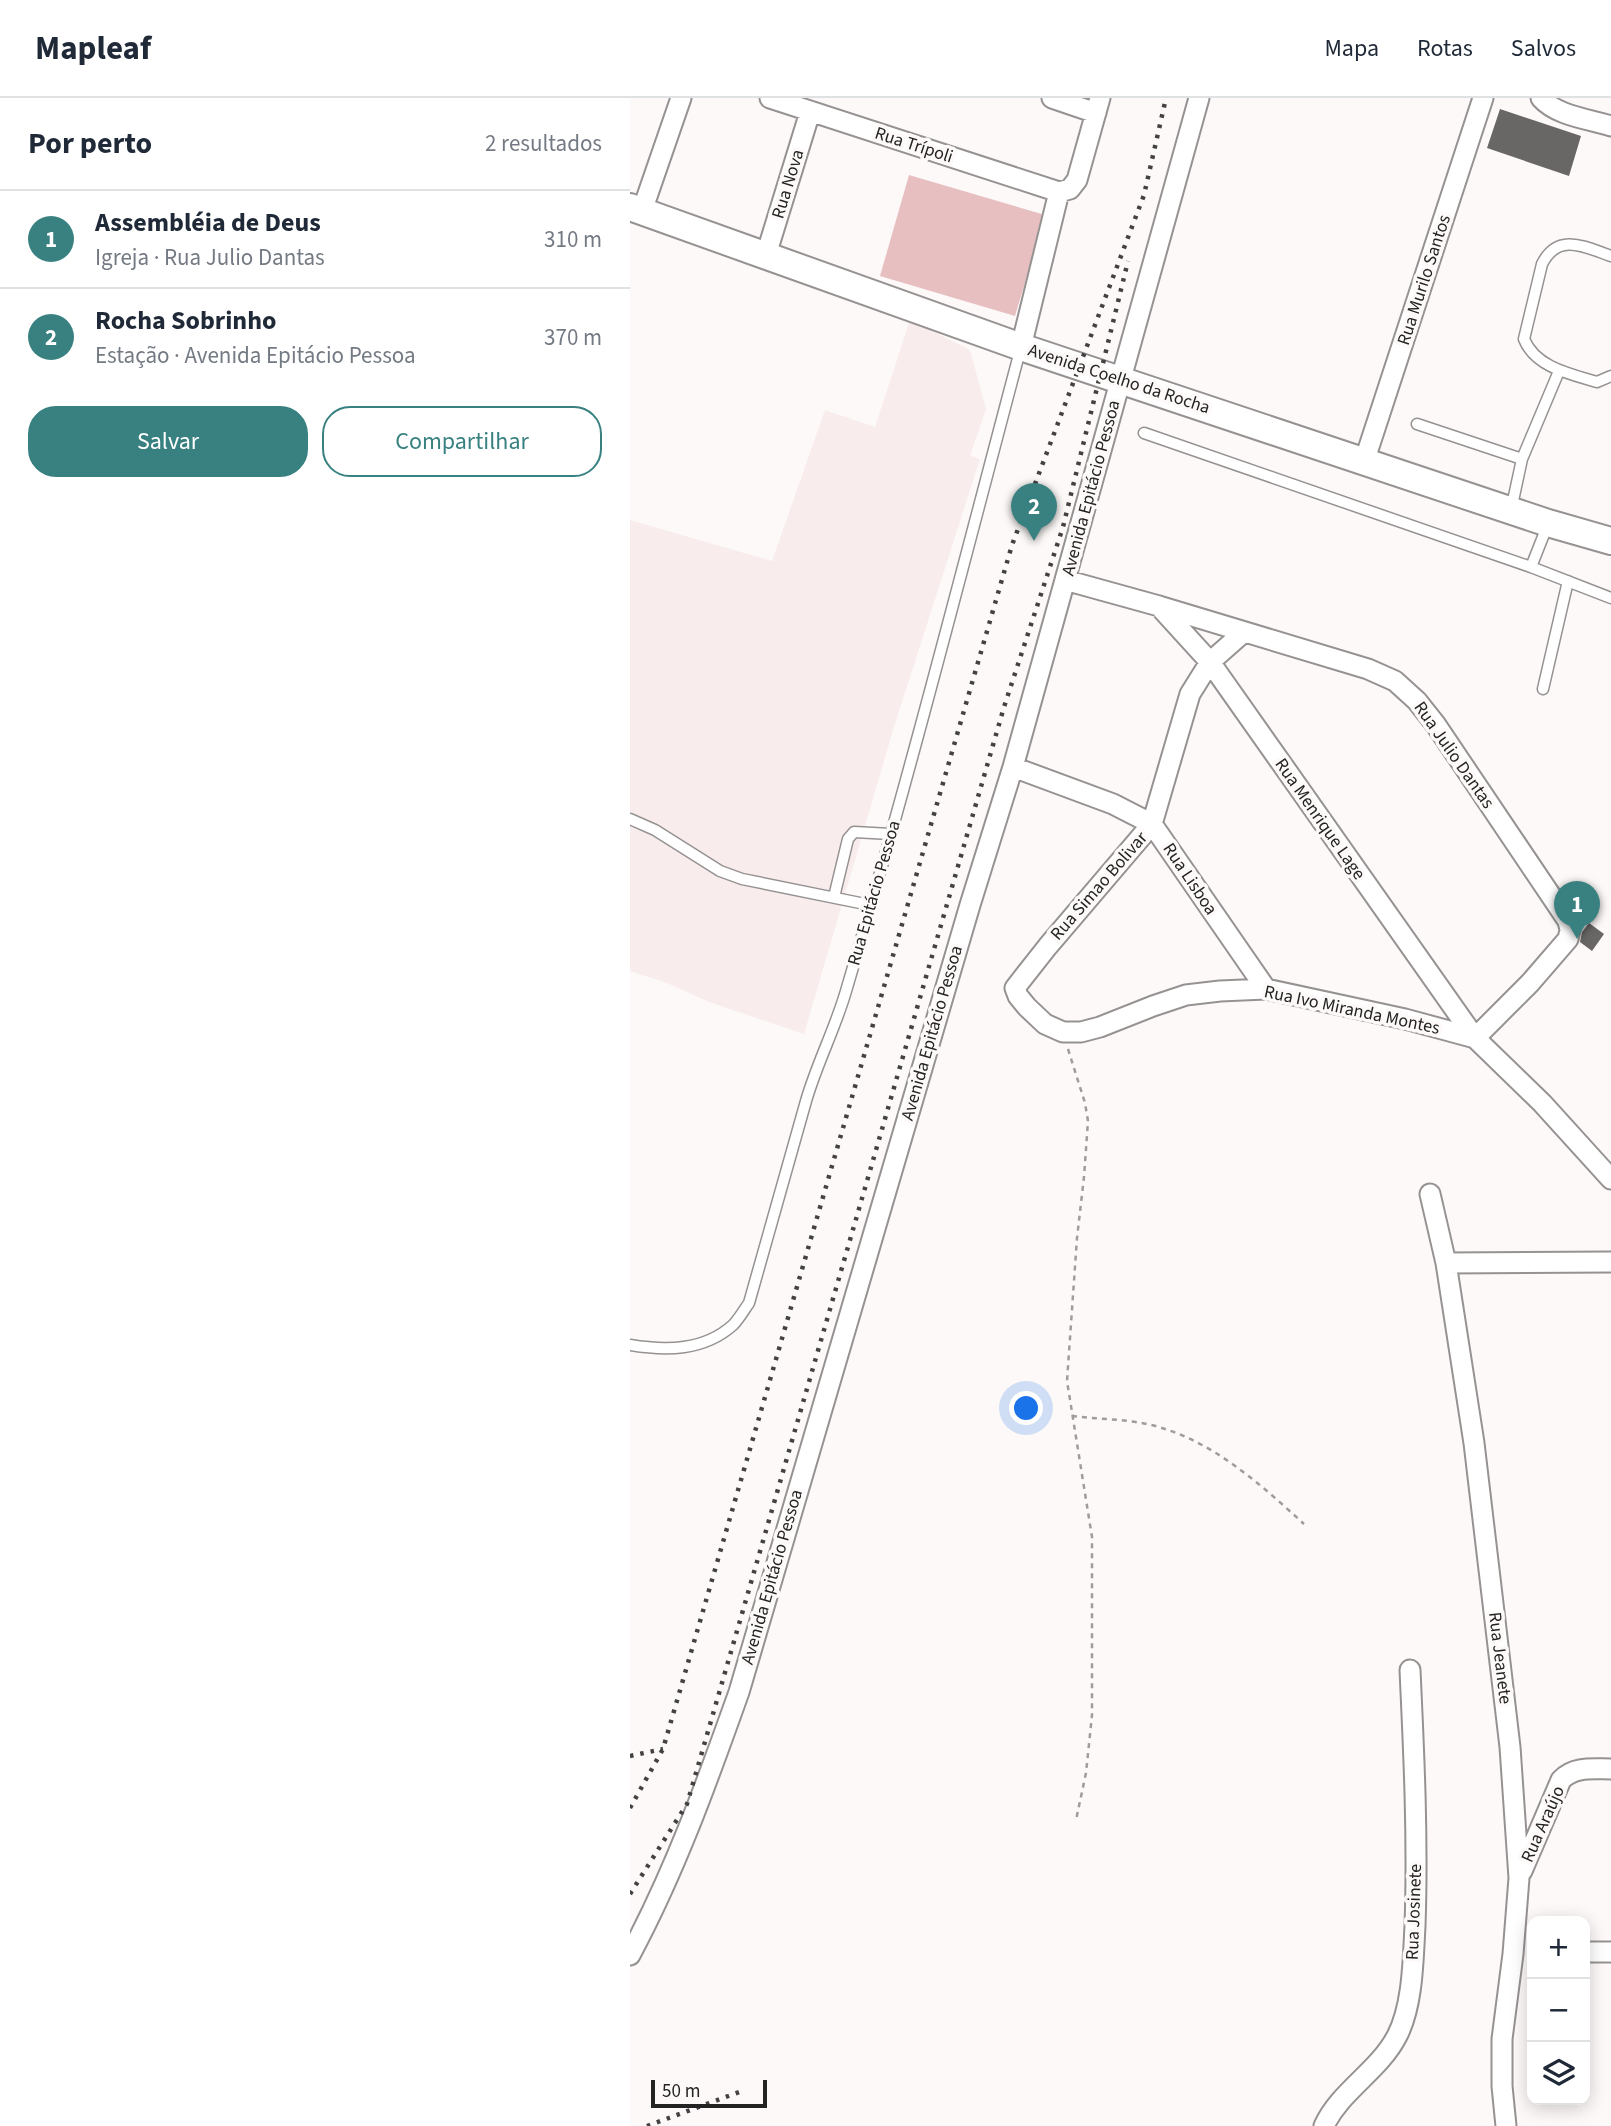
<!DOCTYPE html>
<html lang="pt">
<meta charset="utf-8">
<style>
body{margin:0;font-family:"Source Sans 3",sans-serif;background:#f2f2f3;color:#1f2937}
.controls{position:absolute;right:21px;bottom:21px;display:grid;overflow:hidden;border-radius:14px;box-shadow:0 4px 18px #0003}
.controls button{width:63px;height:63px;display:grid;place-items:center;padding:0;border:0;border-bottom:2px solid #e0e1e3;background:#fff;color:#1f2937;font:35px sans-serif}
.scale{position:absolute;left:21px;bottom:18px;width:116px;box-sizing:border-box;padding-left:7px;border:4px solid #242323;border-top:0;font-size:19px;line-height:24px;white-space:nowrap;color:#242323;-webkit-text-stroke:5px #fdf9f9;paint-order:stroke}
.you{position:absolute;left:397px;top:1311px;width:24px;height:24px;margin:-18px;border:5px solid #fff;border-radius:50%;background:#1a73e8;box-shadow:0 0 0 10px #1a73e833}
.badge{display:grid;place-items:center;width:46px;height:46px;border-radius:50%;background:#398181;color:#fff;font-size:23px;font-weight:700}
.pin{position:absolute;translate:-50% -58px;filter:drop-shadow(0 2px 4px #0008)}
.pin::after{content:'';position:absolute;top:37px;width:24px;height:21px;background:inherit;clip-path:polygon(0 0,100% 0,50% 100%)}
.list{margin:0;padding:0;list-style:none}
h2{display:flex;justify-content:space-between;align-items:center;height:91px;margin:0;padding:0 28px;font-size:30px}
h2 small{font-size:23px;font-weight:400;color:#747a83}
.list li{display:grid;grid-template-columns:46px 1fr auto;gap:21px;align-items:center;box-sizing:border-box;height:98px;padding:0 28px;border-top:2px solid #e0e1e3}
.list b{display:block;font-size:26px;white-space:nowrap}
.list p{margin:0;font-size:23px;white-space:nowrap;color:#747a83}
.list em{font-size:23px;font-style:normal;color:#747a83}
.actions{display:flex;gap:14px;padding:21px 28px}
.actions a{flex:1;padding:16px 0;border:2px solid #398181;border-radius:28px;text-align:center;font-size:24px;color:#398181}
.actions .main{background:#398181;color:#fff}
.icon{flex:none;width:38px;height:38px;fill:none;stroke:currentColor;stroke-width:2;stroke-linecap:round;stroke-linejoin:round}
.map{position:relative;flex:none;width:981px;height:2028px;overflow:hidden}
header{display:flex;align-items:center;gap:42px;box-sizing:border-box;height:98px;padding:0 35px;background:#fff;border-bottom:2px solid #e0e1e3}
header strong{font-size:33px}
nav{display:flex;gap:38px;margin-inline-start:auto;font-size:24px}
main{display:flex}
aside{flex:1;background:#fff}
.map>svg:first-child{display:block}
</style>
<header>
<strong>Mapleaf</strong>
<nav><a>Mapa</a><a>Rotas</a><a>Salvos</a></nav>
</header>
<main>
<aside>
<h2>Por perto<small>2 resultados</small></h2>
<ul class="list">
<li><span class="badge">1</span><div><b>Assembléia de Deus</b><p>Igreja · Rua Julio Dantas</p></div><em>310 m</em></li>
<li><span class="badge">2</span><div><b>Rocha Sobrinho</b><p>Estação · Avenida Epitácio Pessoa</p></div><em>370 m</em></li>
</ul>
<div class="actions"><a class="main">Salvar</a><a>Compartilhar</a></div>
</aside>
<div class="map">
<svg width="981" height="2028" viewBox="0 0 981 2028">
<rect width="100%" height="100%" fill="#fdf9f9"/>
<path fill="#f9eced" d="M280,222L340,252L356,311L340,358L350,361L264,629L174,936L79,904L37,885L0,873V422L142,463L195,312L245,329Z"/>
<path fill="#e7bfc1" d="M279,77L415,117L385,218L250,178Z"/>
<path fill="#696666" d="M870,11L951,38L939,78L857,50Z
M959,825L974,836L962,853L950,844L952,834Z"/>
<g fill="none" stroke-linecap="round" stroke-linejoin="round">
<defs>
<path id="lane" d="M981,158C955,149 928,134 912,166L894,241C905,269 940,276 967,284L981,278
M787,326L892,361
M514,335L901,469L918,426
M881,412L892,361L929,273
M901,469L981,500
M913,591L938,483
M0,721L25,732L90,773L112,781L240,807
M204,799L218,741L224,734L261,736
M0,1247C36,1253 74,1253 103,1227C109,1221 114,1212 119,1205L176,1003C187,965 205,931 216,893C279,680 334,464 391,249"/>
<path id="street" d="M140,0L429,94
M422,0L466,15
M911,0C927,18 959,21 981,28
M429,94L440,91L447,82L470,0
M12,113L51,0
M136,157L180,14
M391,249L429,94
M734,364L853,0
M435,482L529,508L738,571L765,583L787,603L806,627L938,823L940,832L938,841L900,885L845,940L580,564L529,508
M614,534L580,564L560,596L522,726L418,848L385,890L388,898L397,909L415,926L433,934H451L470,929L523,908L556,897L590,893L636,891L775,921L845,940L912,1005L981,1081
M383,669L483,706L522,726L636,891
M800,1096L816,1165L844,1345L880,1649L889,1780L883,1856L872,1941V1988L876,2028
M816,1165L981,1164
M892,1773L931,1682C944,1668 963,1671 981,1671
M955,1854H981
M0,1857C45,1773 77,1684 109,1594L340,807L383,669L569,0
M694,2028C710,1993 749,1973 767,1938C783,1907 783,1862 785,1828C788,1742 784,1657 780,1572"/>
<path id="secondary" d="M0,109L391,249L918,425L981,443"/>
</defs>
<use href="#lane" stroke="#969292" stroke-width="13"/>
<use href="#street" stroke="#969292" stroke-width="23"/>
<use href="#secondary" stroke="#969292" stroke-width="30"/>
<path stroke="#9f9c9c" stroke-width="2.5" stroke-dasharray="5 5" stroke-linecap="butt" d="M438,951L455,1005L458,1023L454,1079L447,1140L437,1283L462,1439V1617L456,1675L446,1722
M442,1318C467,1321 493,1321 517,1326C580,1340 629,1385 674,1426"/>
<use href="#lane" stroke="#fff" stroke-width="10"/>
<use href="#street" stroke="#fff" stroke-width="19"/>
<use href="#secondary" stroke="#fff" stroke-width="26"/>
<path stroke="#434242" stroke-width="4.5" stroke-dasharray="3.5 7" stroke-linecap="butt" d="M0,1658L33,1651
M0,1710L33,1651L382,447L514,97L536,0
M0,1796L57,1706L374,609L433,429L498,163
M17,2028L112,1993"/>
</g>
<g text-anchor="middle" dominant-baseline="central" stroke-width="7" stroke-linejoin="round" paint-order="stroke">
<g font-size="18" fill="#242323" stroke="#fdf9f9">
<text transform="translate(284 47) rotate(18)">Rua Trípoli</text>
<text transform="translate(158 86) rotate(-73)">Rua Nova</text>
<text transform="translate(794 182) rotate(-72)">Rua Murilo Santos</text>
<text transform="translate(489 281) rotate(18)">Avenida Coelho da Rocha</text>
<text transform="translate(461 390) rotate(-75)">Avenida Epitácio Pessoa</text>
<text transform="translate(824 657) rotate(55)">Rua Julio Dantas</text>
<text transform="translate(690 721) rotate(55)">Rua Menrique Lage</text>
<text transform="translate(560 781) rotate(56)">Rua Lisboa</text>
<text transform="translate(469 788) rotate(-49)">Rua Simao Bolivar</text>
<text transform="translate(244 795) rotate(-74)">Rua Epitácio Pessoa</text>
<text transform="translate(722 912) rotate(12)">Rua Ivo Miranda Montes</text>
<text transform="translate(302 935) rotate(-74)">Avenida Epitácio Pessoa</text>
<text transform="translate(142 1479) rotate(-74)">Avenida Epitácio Pessoa</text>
<text transform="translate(870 1560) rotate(83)">Rua Jeanete</text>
<text transform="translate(913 1726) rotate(-66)">Rua Araújo</text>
<text transform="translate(784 1814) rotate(-88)">Rua Josinete</text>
</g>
</g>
</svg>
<div class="controls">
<button>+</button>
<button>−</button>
<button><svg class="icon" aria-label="layers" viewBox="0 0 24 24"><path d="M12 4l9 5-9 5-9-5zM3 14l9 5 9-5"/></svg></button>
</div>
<div class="scale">50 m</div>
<div class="you"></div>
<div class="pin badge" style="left:947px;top:841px">1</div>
<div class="pin badge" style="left:404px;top:443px">2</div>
</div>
</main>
